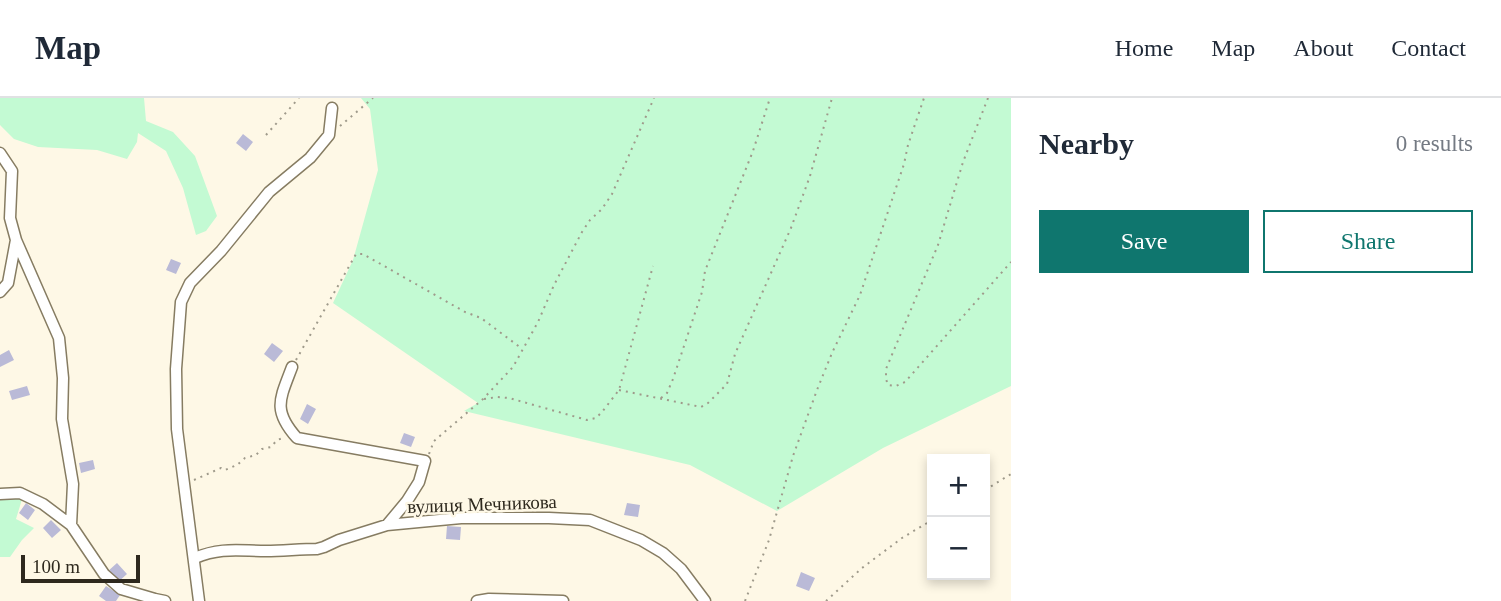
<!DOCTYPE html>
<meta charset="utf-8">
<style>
body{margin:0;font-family:Georgia,serif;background:#f2f2f3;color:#1f2937}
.controls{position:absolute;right:21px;bottom:21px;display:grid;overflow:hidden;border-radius:0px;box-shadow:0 4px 10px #0003}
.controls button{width:63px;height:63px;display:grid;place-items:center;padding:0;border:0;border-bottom:2px solid #e0e1e3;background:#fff;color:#1f2937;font:35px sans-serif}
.scale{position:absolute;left:21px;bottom:18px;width:119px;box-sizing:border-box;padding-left:7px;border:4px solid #2e291e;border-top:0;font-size:19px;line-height:24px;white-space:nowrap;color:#2e291e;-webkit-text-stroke:5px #fef8e6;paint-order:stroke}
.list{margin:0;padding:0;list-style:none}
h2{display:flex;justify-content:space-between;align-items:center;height:91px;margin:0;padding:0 28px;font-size:30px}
h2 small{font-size:23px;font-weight:400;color:#747a83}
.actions{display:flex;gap:14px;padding:21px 28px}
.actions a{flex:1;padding:16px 0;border:2px solid #0f766e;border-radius:0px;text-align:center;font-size:24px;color:#0f766e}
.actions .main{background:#0f766e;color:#fff}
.map{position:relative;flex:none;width:1011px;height:503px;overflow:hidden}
header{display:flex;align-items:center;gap:42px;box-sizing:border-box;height:98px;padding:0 35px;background:#fff;border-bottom:2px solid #e0e1e3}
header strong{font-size:33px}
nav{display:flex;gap:38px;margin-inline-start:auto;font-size:24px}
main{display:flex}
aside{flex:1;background:#fff}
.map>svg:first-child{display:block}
</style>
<header>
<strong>Map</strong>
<nav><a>Home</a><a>Map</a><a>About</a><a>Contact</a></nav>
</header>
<main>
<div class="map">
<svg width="1011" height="503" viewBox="0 0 1011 503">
<rect width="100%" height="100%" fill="#fef8e6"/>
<path fill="#c3fad3" d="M0,0H144L146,23L173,34L195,58L217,118L206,133L196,137L183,90L166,53L138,35L137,44L127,61L97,52L38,49L14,41L0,27Z
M361,0H1011V288L883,350L777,413L690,367L464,313L478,305L333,205L353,162L378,72L370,11Z
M0,396L23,398L16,421L34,430L22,442L10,459H0Z"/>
<path fill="#babad7" d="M243,36L253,44L246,53L236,45Z
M171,161L181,165L176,176L166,172Z
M272,245L283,253L274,264L264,256Z
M9,252L14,262L0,269V257Z
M27,288L30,297L12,302L9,293Z
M307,306L316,311L308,326L300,321Z
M404,335L415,339L411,349L400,345Z
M93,362L95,371L81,375L79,365Z
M26,405L35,412L28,422L19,415Z
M627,405L640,407L638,419L624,417Z
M51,422L61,432L52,440L43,430Z
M447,428L461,429L460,442L446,441Z
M117,465L127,476L117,485L107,474Z
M801,474L815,480L809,493L796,488Z
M106,488L120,497L116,503H106L99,498Z"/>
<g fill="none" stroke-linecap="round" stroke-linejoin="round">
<defs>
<path id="minor" d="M0,55L12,73L10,120L16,142L59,240L63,280L62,321L73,386L71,427
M0,194L8,185L16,142
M292,269C280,301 272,312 297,340L425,363L419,384L407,403L387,427
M0,396L20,395L43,406L71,427L104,476L121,491L155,501L165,503
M195,460C221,449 239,453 266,453C283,453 300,451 317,451L324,449L339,442L387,427L461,420H549L590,422L641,442L663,455L681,471L705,503
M199,503L177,331L176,271L181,204L190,185L221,153L269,94L310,60L329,37L332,10
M477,503L489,501L563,503"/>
</defs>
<use href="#minor" stroke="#867c62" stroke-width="13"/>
<path stroke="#9f9a8b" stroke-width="2" stroke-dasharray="2 5" stroke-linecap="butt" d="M988,0L963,64L938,147L886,271V281L888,287L896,288L905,284L1011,164
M340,28L373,0
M266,37L299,0
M296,262L356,156H363L465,214L481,220L521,250
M619,292L701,309L708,305L727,286L735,256L791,130L810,78L832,0
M661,300L667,295L673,281L702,194L705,173L753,53L770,0
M484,301L497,299L509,300L587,322L596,320L602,314L619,292L653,168
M429,356L434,343L483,301L513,269L538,224L554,187L582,134L590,122L602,111L612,96L654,0
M194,382L221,370L225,372L237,367L245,360L256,357L262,351L271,349L277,342L283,340
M985,392L1011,376
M745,503L769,442L793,358L817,292L832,255L860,197L904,66L908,47L924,0
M826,503L862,470L902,440L932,422"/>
<use href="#minor" stroke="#fff" stroke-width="10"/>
</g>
<g text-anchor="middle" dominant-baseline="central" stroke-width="5" stroke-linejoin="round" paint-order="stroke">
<g font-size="19" fill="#2e291e" stroke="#fef8e6">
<text transform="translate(482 406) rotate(-2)">вулиця Мечникова</text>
</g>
</g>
</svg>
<div class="controls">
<button>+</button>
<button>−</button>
</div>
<div class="scale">100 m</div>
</div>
<aside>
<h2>Nearby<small>0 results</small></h2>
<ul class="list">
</ul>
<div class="actions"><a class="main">Save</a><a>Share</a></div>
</aside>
</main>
